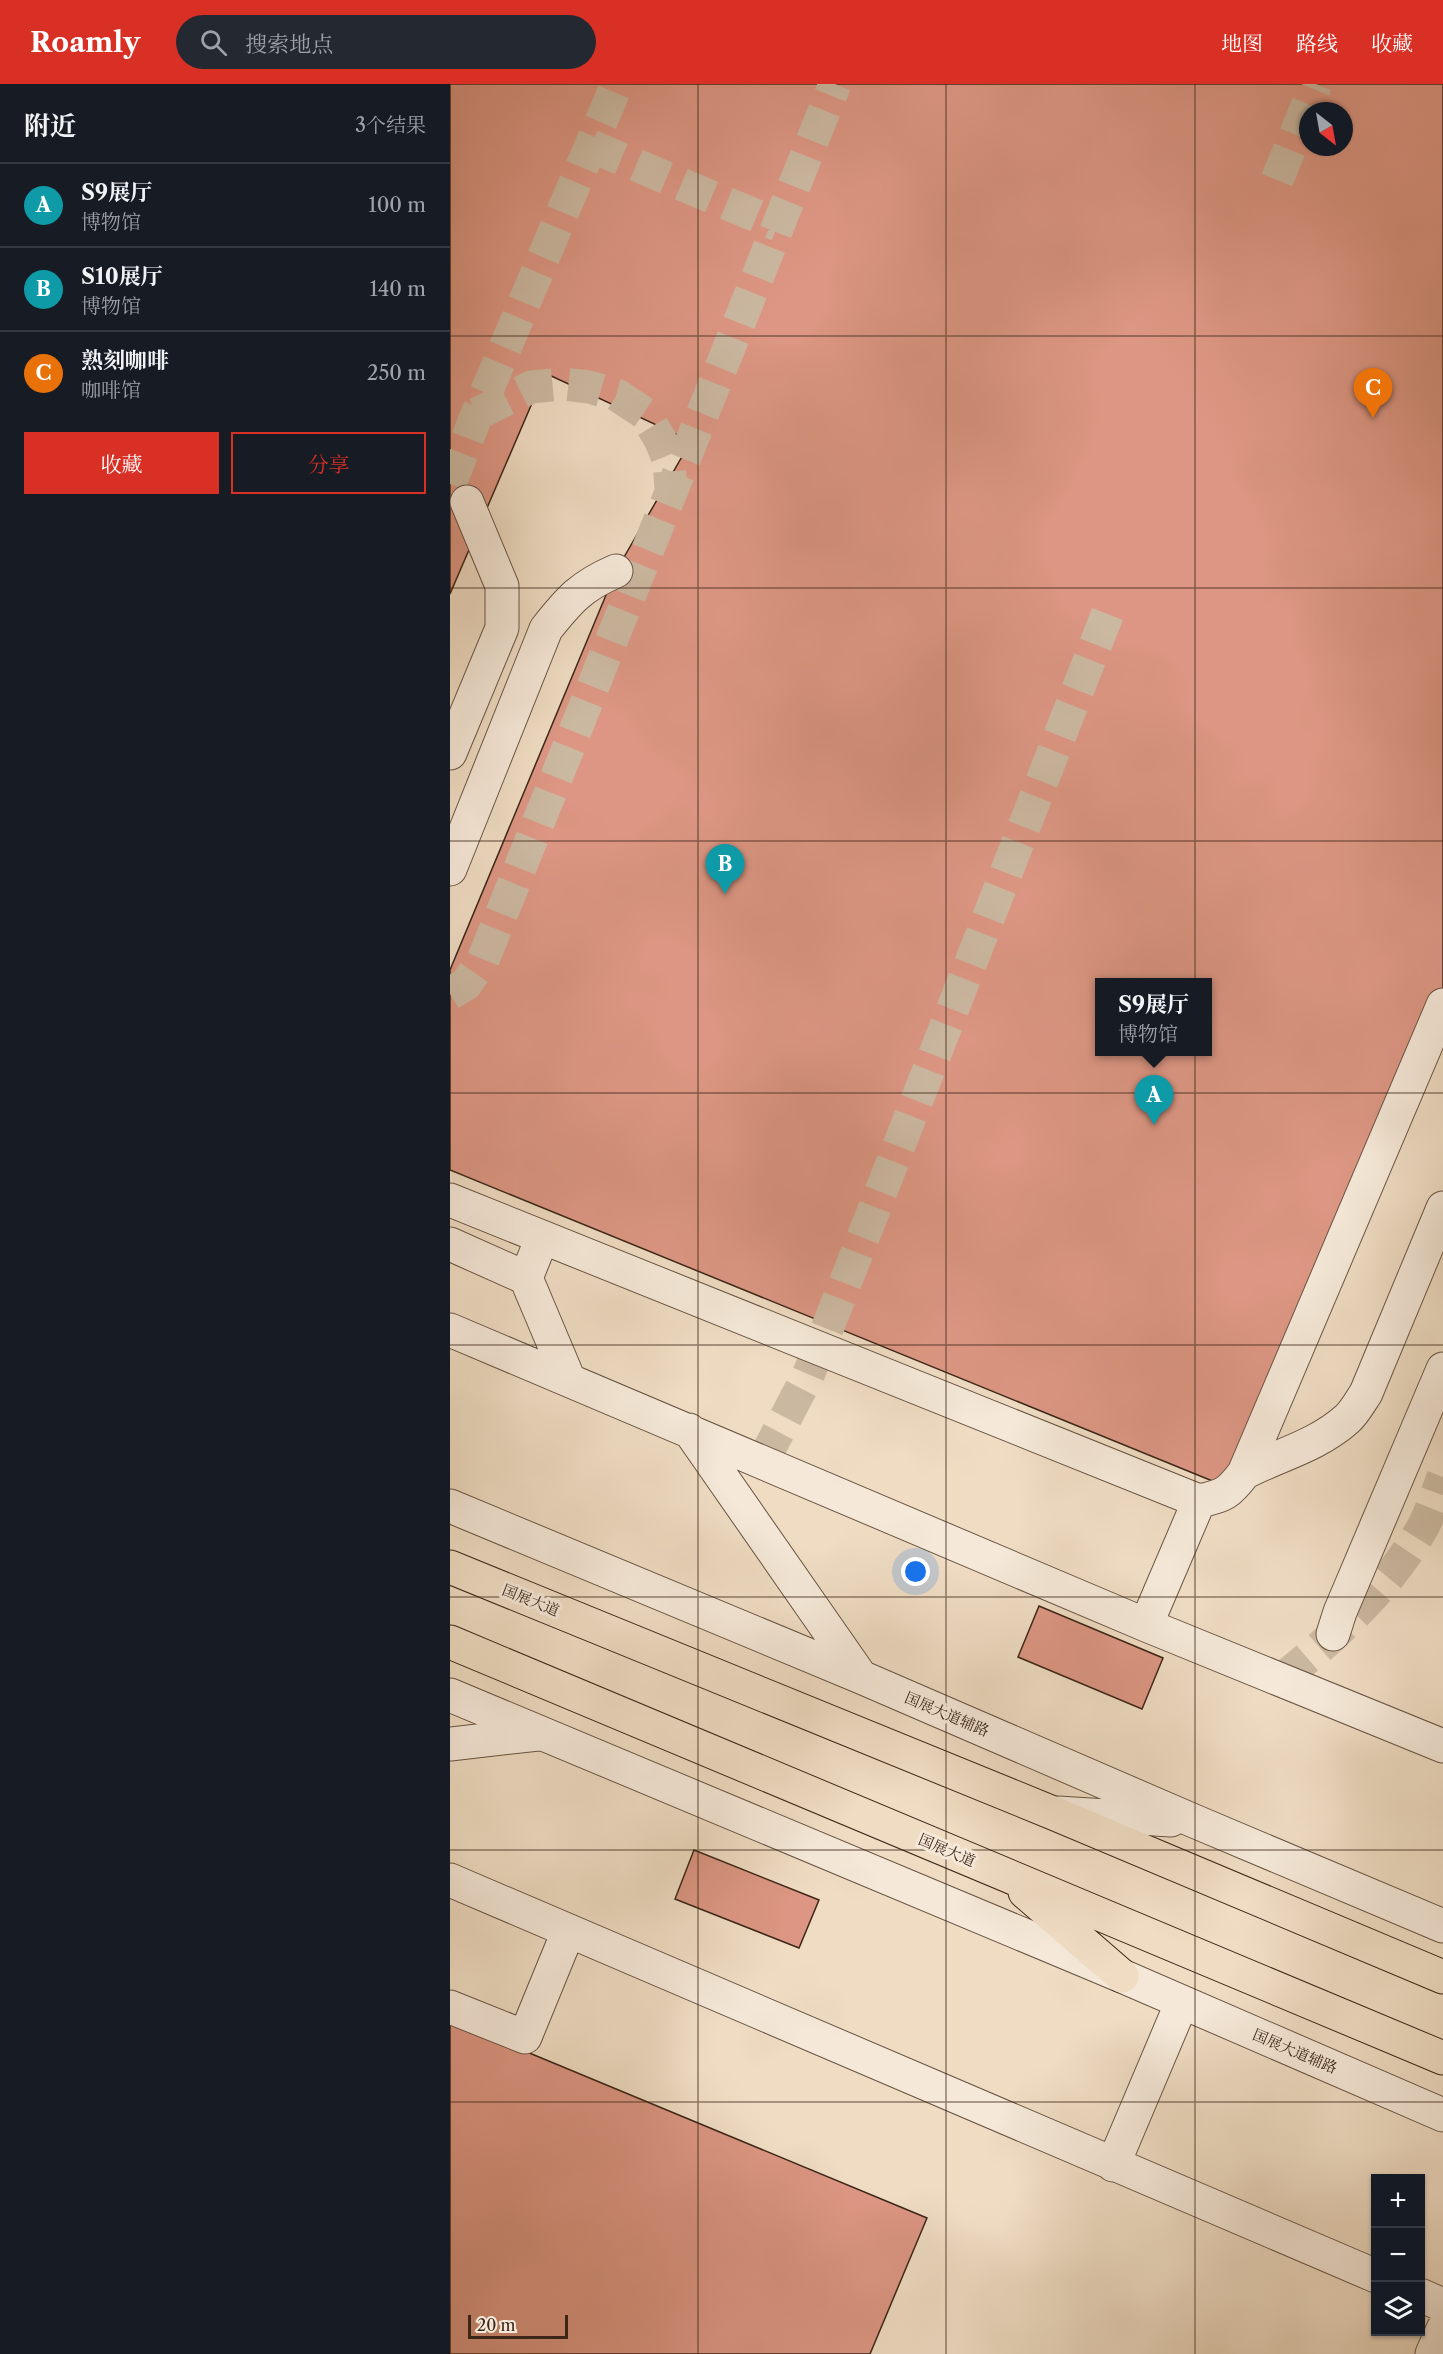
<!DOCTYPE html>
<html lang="zh">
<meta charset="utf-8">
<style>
body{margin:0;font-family:"Libre Caslon Text","Noto Serif SC",serif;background:#242831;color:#f1f3f6}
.controls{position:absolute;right:18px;bottom:18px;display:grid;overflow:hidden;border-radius:0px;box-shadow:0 2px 4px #0004}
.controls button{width:54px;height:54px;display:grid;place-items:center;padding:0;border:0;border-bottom:2px solid #363941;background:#171b24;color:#f1f3f6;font:30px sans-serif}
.compass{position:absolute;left:849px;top:18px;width:54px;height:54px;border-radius:50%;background:#171b24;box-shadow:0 2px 4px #0004;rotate:149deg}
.scale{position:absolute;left:18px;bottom:15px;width:100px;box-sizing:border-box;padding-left:6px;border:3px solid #3b2618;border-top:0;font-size:16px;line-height:21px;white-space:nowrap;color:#3b2618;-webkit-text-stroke:4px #f5e8d8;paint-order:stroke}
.you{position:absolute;left:466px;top:1488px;width:21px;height:21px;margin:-15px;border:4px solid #fff;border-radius:50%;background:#1a73e8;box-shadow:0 0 0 9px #1a73e833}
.badge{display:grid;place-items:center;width:39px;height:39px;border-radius:50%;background:#d93025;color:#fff;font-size:20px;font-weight:700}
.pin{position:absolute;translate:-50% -50px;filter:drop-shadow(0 2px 3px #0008)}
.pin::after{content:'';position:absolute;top:32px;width:21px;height:18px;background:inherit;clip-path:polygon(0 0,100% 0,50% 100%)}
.popup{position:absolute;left:645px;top:894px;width:117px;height:78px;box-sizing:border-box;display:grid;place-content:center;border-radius:0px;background:#171b24;filter:drop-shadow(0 2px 4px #0005);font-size:20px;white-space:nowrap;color:#9ea1a6}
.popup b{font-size:22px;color:#f1f3f6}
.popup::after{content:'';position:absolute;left:50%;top:100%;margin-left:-12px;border:12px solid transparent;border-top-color:#171b24}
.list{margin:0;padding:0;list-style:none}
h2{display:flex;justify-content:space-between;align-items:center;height:78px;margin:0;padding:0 24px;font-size:26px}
h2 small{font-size:20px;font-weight:400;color:#9ea1a6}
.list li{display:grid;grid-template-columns:39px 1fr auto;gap:18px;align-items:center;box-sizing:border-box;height:84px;padding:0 24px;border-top:2px solid #363941}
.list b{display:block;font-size:22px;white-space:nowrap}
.list p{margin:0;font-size:20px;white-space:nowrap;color:#9ea1a6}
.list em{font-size:20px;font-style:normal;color:#9ea1a6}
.actions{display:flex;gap:12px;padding:18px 24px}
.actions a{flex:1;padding:14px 0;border:2px solid #d93025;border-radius:0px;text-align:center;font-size:21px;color:#d93025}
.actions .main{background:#d93025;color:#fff}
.icon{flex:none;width:33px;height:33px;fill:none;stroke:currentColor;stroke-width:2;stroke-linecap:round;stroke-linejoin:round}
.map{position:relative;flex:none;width:993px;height:2270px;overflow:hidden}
header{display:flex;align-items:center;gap:36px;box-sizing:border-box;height:84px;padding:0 30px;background:#d93025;color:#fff}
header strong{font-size:28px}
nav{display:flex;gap:33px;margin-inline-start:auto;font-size:21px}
.search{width:420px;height:54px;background:#242831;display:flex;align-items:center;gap:15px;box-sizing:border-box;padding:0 21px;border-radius:33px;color:#9ea1a6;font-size:22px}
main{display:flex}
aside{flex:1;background:#171b24}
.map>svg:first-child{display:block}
</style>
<header>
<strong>Roamly</strong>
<div class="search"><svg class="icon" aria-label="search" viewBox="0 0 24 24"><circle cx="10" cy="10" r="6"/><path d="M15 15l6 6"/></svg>搜索地点</div>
<nav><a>地图</a><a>路线</a><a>收藏</a></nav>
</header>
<main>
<aside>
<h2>附近<small>3个结果</small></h2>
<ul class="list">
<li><span class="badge" style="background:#0f9aa8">A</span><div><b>S9展厅</b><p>博物馆</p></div><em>100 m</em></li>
<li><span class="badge" style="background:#0f9aa8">B</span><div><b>S10展厅</b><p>博物馆</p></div><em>140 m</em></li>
<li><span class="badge" style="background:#e8710a">C</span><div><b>熟刻咖啡</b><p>咖啡馆</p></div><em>250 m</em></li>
</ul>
<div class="actions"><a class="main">收藏</a><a>分享</a></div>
</aside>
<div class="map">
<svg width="993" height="2270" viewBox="0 0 993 2270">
<rect width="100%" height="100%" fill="#efdcc3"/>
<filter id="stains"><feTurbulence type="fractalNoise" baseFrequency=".00333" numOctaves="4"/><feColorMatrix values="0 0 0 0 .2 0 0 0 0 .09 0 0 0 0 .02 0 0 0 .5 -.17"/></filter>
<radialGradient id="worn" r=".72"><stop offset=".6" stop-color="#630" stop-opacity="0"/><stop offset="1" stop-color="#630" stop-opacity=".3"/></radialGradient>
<path fill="#dc9683" stroke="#3b2618" stroke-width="1.5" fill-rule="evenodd" d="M0,0H993V918L782,1405L0,1086V886L166,487L241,357L95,289L0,510ZM858,27H894V63H858ZM650,898H758V968H650Z
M589,1522L713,1574L692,1625L568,1573Z
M244,1766L369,1816L349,1864L225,1815Z
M0,1936L477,2134L420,2270H0Z"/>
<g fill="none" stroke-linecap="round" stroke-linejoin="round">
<path stroke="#cbb8a1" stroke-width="33" stroke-dasharray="33 16" stroke-linecap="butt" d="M141,62L328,141
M827,96L866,0
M27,330L81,303L112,300L139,303L167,311L194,329L210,355L219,377L221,406
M0,400L27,330L167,0
M0,910L16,900L33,876L385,0
M313,1377L358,1291L370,1263L663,516
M832,1595C884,1553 936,1506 970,1448C980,1432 986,1411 993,1393"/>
<defs>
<path id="minor" d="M0,669L52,544V502L17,418
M0,785L96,545C119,516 131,502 166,487
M0,1116L749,1417C774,1412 779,1409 794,1389L993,921
M92,1154L76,1194L119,1296
M0,1160L76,1194
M0,1246L696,1541L993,1662
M239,1346L411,1593
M794,1389C828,1371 867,1362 897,1335C904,1329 910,1318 916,1309L993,1124
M0,1422L411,1593L744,1737L993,1842
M696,1541L749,1417
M883,1550L890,1528L993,1285
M0,1611L672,1892L993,2031
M0,1660L88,1650
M608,1729L721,1736
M0,1796L926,2192
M0,1923L75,1953L118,1848
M663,2081L732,1918
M970,2211L993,2221
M982,2270L993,2245"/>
<path id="major" d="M0,1483L603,1729L993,1893
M0,1558L993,1974
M575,1808L672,1892"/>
</defs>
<use href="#minor" stroke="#685443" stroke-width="35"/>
<use href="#major" stroke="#3b2618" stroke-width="35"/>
<use href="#minor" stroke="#f5e8d8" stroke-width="33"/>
<use href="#major" stroke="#efdcc3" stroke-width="33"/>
</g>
<path fill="none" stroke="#3b2618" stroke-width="1.5" stroke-opacity="0.55" d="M248,0V2270M496,0V2270M745,0V2270M0,252H993M0,504H993M0,757H993M0,1009H993M0,1261H993M0,1513H993M0,1766H993M0,2018H993"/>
<g text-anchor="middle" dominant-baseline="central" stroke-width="6" stroke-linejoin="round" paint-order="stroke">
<g font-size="15" fill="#3b2618" stroke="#f5e8d8">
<text transform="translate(81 1516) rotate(22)">国展大道</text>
<text transform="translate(497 1630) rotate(23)">国展大道辅路</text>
<text transform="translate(497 1766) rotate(23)">国展大道</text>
<text transform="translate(845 1967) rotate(23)">国展大道辅路</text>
</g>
</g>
<rect width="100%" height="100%" filter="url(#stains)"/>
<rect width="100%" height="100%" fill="url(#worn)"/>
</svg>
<div class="controls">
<button>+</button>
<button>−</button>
<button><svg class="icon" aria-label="layers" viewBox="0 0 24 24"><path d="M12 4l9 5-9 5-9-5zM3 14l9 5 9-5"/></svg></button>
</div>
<svg class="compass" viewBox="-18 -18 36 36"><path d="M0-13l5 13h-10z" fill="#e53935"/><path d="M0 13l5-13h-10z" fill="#9ea1a6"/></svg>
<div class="scale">20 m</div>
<div class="you"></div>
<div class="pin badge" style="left:704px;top:1041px;background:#0f9aa8">A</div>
<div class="popup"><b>S9展厅</b>博物馆</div>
<div class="pin badge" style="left:275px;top:810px;background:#0f9aa8">B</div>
<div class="pin badge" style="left:923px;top:334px;background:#e8710a">C</div>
</div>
</main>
